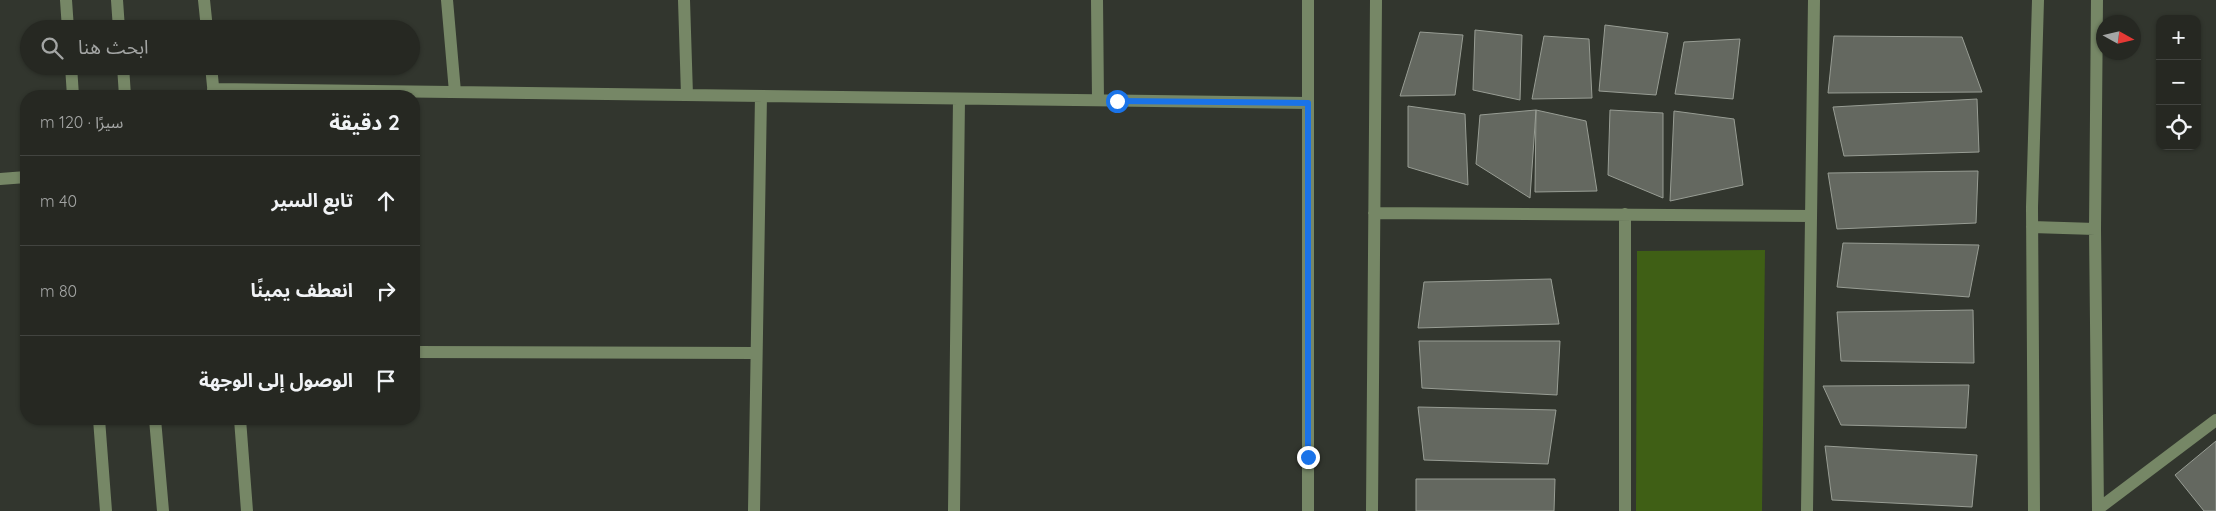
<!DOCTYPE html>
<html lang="ar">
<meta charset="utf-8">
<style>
body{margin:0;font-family:Quicksand,"Noto Sans Arabic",sans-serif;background:#32342f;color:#f1f3f6;direction:rtl}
.controls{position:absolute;right:15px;top:15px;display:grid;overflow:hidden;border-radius:10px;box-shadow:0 1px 4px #0004}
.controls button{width:45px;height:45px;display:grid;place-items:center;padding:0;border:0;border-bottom:1px solid #424440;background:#262822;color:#f1f3f6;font:25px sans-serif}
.compass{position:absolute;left:2096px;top:15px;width:45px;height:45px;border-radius:50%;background:#262822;box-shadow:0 1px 4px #0004;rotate:98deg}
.stop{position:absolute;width:15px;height:15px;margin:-11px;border:4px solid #1a73e8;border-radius:50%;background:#fff}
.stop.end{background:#1a73e8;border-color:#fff;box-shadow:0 1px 5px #0008}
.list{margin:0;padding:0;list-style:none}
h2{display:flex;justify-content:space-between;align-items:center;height:65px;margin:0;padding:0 20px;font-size:21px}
h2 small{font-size:16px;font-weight:400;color:#a4a6a5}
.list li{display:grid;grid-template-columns:32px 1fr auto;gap:15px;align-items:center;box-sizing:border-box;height:90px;padding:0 20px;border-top:1px solid #424440}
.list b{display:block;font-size:19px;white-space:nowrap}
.list em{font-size:16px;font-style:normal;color:#a4a6a5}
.icon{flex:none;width:28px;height:28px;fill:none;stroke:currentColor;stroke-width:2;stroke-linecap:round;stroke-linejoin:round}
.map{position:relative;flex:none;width:2216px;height:511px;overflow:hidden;direction:ltr}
.search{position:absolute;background:#262822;box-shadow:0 1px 4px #0004;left:20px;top:20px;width:400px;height:55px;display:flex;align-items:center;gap:12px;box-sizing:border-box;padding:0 18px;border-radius:28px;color:#a4a6a5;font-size:19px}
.panel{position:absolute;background:#262822;box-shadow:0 1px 4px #0004;left:20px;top:90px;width:400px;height:335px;border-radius:20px;direction:rtl}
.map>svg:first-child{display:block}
</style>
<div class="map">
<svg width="2216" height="511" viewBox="0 0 2216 511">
<rect width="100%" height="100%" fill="#32362e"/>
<path fill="#3f5f15" d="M1765,250L1762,511H1636L1637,251Z"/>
<path fill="#646860" stroke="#989d94" d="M1605,25L1668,33L1656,95L1599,91Z
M1475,30L1522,35L1520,100L1473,90Z
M1420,32L1463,35L1455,95L1400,96Z
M1544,36L1589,39L1592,98L1532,99Z
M1834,36L1962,37L1982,92L1828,93Z
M1740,39L1733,99L1675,94L1684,42Z
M1977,99L1979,152L1844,156L1833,107Z
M1408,106L1465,114L1468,185L1408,167Z
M1536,110L1586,121L1597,191L1535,192Z
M1536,110L1530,198L1476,164L1480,115Z
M1610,110L1663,113V198L1608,175Z
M1674,111L1734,119L1743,185L1670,201Z
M1978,171L1976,223L1837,229L1828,173Z
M1843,243L1979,245L1969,297L1837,287Z
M1551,279L1559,324L1418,328L1424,282Z
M1973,310L1974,363L1841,361L1837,312Z
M1419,341H1560L1557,395L1422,388Z
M1969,385L1966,428L1841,425L1823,386Z
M1418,407L1556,410L1548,464L1424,460Z
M2216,441V511H2204L2175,475Z
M1825,446L1977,455L1972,507L1832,500Z
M1416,479H1555L1554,511H1416Z"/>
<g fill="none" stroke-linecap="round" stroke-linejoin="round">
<path stroke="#768766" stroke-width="12" d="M66,0L68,29
M117,0L119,29
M204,0L207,29
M447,0L455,92
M684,0L687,95
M1097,0L1098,100
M2097,0L2095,229L2098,511
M71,66L73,96
M123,66L125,96
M211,66L214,96
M213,89L1308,103
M0,179L26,177
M1374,213L1811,216
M1625,214V511
M2032,227L2095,229
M414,352L756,353
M99,419L106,511
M155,419L163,511
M240,419L247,511
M2098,509L2216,420
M754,511L761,96
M954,511L959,99
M1308,511V0
M1372,511L1376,0
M1807,511L1814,0
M2034,511L2032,207L2038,0"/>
</g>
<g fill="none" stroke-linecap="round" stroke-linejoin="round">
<path stroke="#1a73e8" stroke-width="6" d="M1117,101L1308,103V457"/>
</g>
</svg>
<div class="controls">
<button>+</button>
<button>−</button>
<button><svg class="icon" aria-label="locate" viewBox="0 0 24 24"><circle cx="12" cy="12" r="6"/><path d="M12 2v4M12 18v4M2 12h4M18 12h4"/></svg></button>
</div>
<svg class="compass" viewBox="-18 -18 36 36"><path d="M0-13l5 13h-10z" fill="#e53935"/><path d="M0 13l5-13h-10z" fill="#a4a6a5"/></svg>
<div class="stop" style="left:1117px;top:101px"></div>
<div class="stop end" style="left:1308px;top:457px"></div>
<div class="search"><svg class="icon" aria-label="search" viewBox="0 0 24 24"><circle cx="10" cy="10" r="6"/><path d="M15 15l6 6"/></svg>ابحث هنا</div>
<section class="panel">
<h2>2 دقيقة<small>سيرًا · 120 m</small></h2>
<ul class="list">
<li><svg class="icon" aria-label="ahead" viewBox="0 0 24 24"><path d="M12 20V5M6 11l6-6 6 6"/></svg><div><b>تابع السير</b></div><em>40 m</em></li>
<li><svg class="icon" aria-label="right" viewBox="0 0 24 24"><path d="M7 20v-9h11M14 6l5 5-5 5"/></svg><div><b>انعطف يمينًا</b></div><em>80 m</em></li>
<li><svg class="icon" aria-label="arrive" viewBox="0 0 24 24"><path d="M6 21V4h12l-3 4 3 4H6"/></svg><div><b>الوصول إلى الوجهة</b></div></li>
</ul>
</section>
</div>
